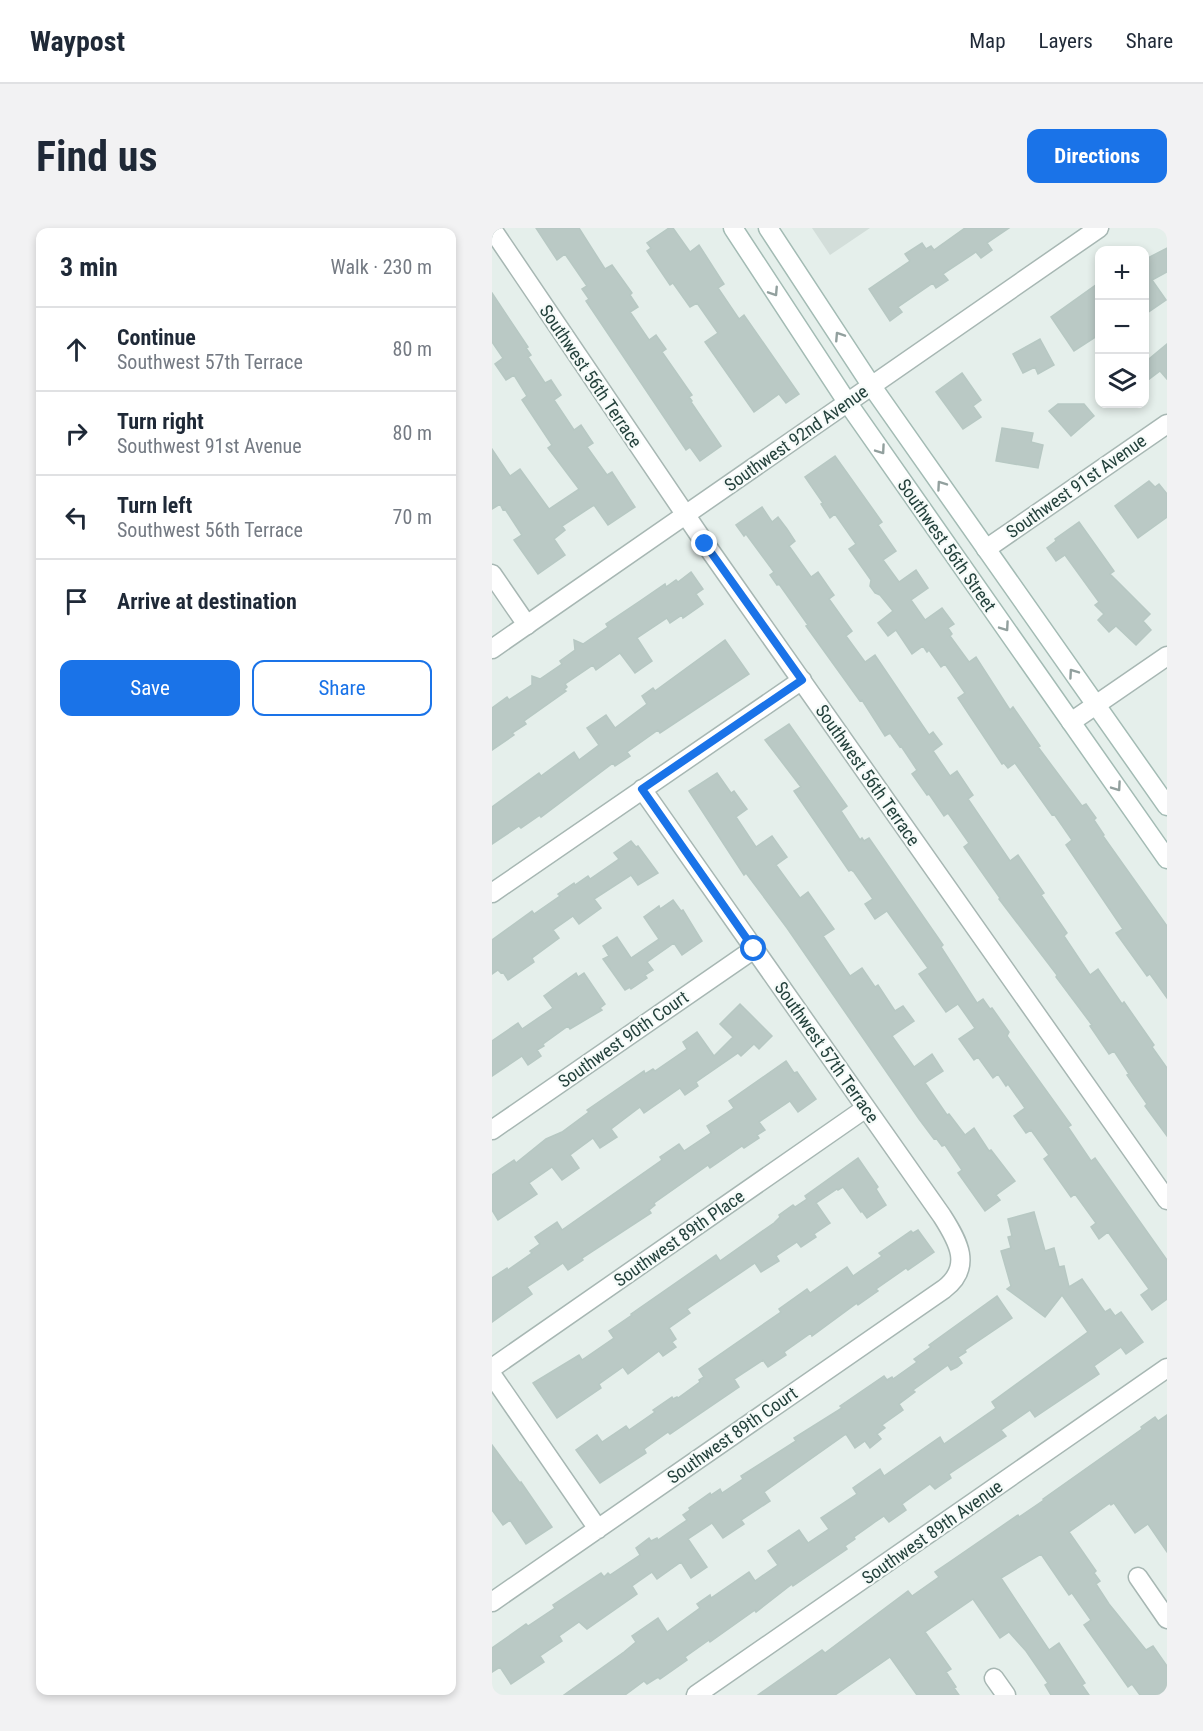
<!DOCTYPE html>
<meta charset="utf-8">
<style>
body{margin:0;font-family:"Roboto Condensed",sans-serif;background:#f2f2f3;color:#1f2937}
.controls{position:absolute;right:18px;top:18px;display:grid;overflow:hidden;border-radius:12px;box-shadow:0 3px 9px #0003}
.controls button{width:54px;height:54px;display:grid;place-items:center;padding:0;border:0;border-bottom:2px solid #e0e1e3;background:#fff;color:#1f2937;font:30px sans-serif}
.stop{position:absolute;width:18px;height:18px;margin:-14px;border:4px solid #1a73e8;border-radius:50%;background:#fff}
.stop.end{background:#1a73e8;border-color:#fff;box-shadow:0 2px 6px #0008}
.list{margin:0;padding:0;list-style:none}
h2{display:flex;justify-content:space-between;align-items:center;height:78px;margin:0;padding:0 24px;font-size:26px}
h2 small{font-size:20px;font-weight:400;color:#747a83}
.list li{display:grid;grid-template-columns:39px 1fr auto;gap:18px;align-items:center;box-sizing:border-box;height:84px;padding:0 24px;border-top:2px solid #e0e1e3}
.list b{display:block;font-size:22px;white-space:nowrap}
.list p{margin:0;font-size:20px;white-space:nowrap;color:#747a83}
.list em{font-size:20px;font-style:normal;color:#747a83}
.actions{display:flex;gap:12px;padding:18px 24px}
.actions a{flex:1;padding:14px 0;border:2px solid #1a73e8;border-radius:12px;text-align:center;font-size:21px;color:#1a73e8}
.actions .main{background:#1a73e8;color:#fff}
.icon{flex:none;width:33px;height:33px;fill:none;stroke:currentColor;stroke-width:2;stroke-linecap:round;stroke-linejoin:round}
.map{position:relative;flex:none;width:675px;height:1467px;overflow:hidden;border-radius:12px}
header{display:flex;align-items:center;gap:36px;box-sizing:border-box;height:84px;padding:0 30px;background:#fff;border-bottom:2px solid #e0e1e3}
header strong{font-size:28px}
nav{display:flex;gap:33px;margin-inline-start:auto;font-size:21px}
.intro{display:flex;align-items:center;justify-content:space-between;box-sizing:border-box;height:144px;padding:0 36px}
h1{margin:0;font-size:42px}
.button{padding:15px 27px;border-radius:12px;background:#1a73e8;color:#fff;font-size:21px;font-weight:700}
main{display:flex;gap:36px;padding:0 36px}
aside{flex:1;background:#fff;border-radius:12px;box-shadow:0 3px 9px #0003}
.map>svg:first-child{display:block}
</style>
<header>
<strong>Waypost</strong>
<nav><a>Map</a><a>Layers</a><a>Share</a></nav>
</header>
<div class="intro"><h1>Find us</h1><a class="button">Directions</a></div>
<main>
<aside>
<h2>3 min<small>Walk · 230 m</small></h2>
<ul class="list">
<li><svg class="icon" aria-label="ahead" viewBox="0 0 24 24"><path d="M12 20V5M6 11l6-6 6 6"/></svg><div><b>Continue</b><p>Southwest 57th Terrace</p></div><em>80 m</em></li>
<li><svg class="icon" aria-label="right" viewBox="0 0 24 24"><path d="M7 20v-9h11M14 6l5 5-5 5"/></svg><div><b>Turn right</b><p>Southwest 91st Avenue</p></div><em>80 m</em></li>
<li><svg class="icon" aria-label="left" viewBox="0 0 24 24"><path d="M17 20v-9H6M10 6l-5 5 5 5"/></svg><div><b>Turn left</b><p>Southwest 56th Terrace</p></div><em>70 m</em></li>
<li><svg class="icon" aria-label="arrive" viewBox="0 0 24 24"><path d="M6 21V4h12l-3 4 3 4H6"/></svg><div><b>Arrive at destination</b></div></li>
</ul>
<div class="actions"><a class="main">Save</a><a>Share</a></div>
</aside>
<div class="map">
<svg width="675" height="1467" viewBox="0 0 675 1467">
<rect width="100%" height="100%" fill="#e5efeb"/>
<path fill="#d3deda" d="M320,0H378L338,27Z"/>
<path fill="#bac9c5" stroke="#b7c8c3" stroke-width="1.5" d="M44,0H87L113,41L120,37L140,65L138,67L146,79L138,84L157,112L164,107L174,121L170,124L200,167L197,169L200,173L199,174L229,218L208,233L198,219L194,222L94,73L97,71L90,61L95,58L73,26L65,32Z
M177,0H181L198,24L207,17L232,56L226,60L247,91L252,87L307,166L294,175L287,166L262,184L213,114L226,105L205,75L198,79L181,55L178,57L155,23L159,20L155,15Z
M473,0H517L495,15L500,22L489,30L484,24L451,46L456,52L444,60L441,55L406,79L410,84L398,93L377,61L418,33L413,26L430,15L434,21L439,18L442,22Z
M675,20V44L660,52L674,72L652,87V32Z
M608,54V106L582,123L559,89Z
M0,65L36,119L34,120L39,127L36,129L53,155L59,152L69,167L62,172L82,202L89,197L101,215L95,219L115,247L120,244L143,279L116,297L102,277L70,298L73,302L62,311L73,327L46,346L22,312L30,307L13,281L11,282L8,276L0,281V221L18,248L28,241L57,281L87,261L56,220L60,217L30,172L35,168L22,147L14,152L3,136L11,130L0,114Z
M548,111L562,137L546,146L543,139L531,145L521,126Z
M675,116V151L668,143L652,155V135Z
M470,145L489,172L481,178L489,189L471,201L444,164Z
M566,176H592L602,188L579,208L557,183Z
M510,200L541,205L539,214L551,217L546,240L504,233Z
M343,228L390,294L386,297L404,323L391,332L407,354L424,342L436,360L419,372L433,392L450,380L462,396L456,400L460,406L458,408L477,434L484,429L518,482L521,479L548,518L546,519L590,578L594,576L604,590L602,592L612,607L611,608L675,698V770L658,746L655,748L624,705L631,701L574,617L580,612L562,586L560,587L523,535L516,540L512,535L510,536L466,470L473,465L453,436L449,439L437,422L435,424L431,418L420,426L404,402L396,408L386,395L401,383L388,367L383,365L378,358L379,352L357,321L364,316L343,286L338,290L329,276L331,275L313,249Z
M657,253L663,259L667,256L675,266V289L646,310L623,278Z
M270,279L280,294L286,289L295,301L303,313L297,318L319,349L326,344L342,367L337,371L360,403L354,408L373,434L383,427L437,507L441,504L450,516L441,523L458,548L465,543L481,567L476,571L518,633L526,627L552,665L549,667L575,705L572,708L598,747L606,741L630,776L632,774L662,817L660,819L675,840V908L653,878L655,876L635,847L637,846L622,823L617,826L598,798L600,797L564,749L565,747L507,671L508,670L472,619L477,615L456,585L452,588L437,566L435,567L420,546L425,542L409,518L408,519L398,505L393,508L370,472L368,473L314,398L316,397L287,356L285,357L278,347L282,344L254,306L252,308L244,297Z
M587,294L622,343L618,346L658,386L651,393L659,402L644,417L624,398L617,404L606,392L612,386L603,377L607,374L573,327L564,333L555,320L564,313L563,311Z
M199,344L211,361L204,366L211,376L191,390L190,387L178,395L175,390L145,410L160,433L143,445L128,425L104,442L101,437L73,456L75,459L72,462L74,463L32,493L34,496L20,505L22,507L0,522V480L15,469L17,472L40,457V448L48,451L70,436L68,433L83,422L82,412L91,416L116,399L114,396L148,373L173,356L174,359L184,352L186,354Z
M233,412L257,446L168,505L166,502L135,524L138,528L123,538L121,535L49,589L48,587L29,600L27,598L0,616V579L47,545L49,548L82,524L87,532L107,517L95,500L114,487L123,500L155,476L150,468L161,460L163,463Z
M297,496L355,578L349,583L368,612L370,610L372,613L377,610L451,717L449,719L485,775L491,771L498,781L500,780L517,804L515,808L579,897L576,899L599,933L603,930L675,1032V1071L660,1082L649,1067L657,1061L616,1004L607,1011L599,999L604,995L583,966L579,969L552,931L557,927L539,902L534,905L522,888L533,880L516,856L514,858L506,846L501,850L486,829L482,832L467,811L483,800L466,776L454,784L427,746L436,740L395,683L383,691L373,676L381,671L362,644L359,642L357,643L302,563L309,559L273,512Z
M225,545L239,565L242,563L255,581L244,589L264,619L280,608L295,629L284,637L308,670L316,664L342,701L331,708L358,748L370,740L383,759L386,757L403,783L411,778L422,793L400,808L422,839L440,826L451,843L433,855L455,887L457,886L473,907L482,900L497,923L499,922L523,953L504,967L508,972L493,983L466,945L470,942L453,917L450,918L444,910L442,911L427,891L295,700L260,653L254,645L252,647L197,563Z
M139,613L144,619L146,618L166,645L146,657L139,647L102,671L109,680L87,696L81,688L61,702L67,710L40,730L42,734L16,752L11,744L9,745L6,742L0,746V712L40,683L42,686L68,668L66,666L82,655L83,657L96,648L98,651L127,631L122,625Z
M181,672L189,683L191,682L210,713L190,727L182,715L155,734L161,742L153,747L155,750L139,761L138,759L133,762L111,731L117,728L111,718L125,709L139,730L167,711L152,689L167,678L168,681Z
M84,745L86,749L92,745L113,776L108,780L110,782L78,801L76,798L51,816L52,818L45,822L49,828L36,837L30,828L0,848V813L26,795L30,801L61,780L52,768Z
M248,776L280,808L267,821L262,816L249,828L246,825L204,854L206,858L193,867L188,860L152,885L148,879L119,901L125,909L108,920L101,910L78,927L87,940L70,952L60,939L37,955L45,966L6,992L0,982V947L22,932L24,935L54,911L70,904L97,884L95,882L152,843L153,846L161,841L163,843L195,821L191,814L205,804L222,828L241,809L228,796Z
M294,833L302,845L305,844L324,871L306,884L298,873L267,894L273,902L265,907L267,910L252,920L250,918L218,940L216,937L162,975L163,977L157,982L159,985L90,1030L91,1032L76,1042L71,1035L35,1059L40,1066L0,1094V1050L15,1040L16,1042L40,1025L38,1023L48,1016L43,1009L65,994L70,1002L170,932L168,929L187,916L192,923L219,905L215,898L242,880L237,873Z
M366,930L386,959L384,961L394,977L375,990L370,983L369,984L351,959L346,962L345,961L324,975L338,995L322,1006L324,1009L309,1019L305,1014L284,1028L287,1033L269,1044L263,1035L195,1081L198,1085L177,1100L184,1111L180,1114L184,1119L171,1128L167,1123L136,1146L131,1139L107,1156L109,1160L65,1190L41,1155L87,1127L90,1132L122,1110L117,1103L140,1087L139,1086L224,1027L228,1033L282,995L288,989L287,987L301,977L303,979L315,971L313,968Z
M542,984L553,1023L562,1020L567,1039L572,1038L577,1059L590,1051L613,1084L618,1081L623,1088L629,1084L651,1114L634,1126L629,1119L602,1138L607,1146L543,1189L538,1182L509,1202L514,1208L457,1246L459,1250L443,1261L438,1256L410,1276L414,1282L397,1294L392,1288L383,1294L362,1309L363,1311L353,1318L355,1321L301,1358L300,1356L264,1384L263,1382L218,1414L217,1412L193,1429L195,1432L168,1451L166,1449L155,1456L152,1453L133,1467H72L132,1424L144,1414L140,1408L166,1390L175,1404L208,1380L205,1376L218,1367L219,1370L257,1344L263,1353L286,1337L276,1323L307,1302L316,1315L337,1301L329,1290L365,1266L361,1260L388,1241L392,1248L448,1209L452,1216L504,1180L500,1174L596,1104L570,1067L553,1089L515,1061L519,1058L509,1023L519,1020L516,1009L520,1008L516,991Z
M426,1002L442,1024L416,1042L414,1040L384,1061L386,1063L366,1077L365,1075L320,1108L319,1105L292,1124L294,1127L276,1139L271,1132L242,1151L247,1159L178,1206L176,1204L152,1221L154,1225L108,1255L84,1222L105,1207L110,1214L134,1198L137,1202L163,1184L161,1182L180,1169L181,1171L185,1169L186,1170L208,1154L207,1152L212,1149L207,1141L289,1084L287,1081L315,1061L318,1065L355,1039L361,1048L390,1028L387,1025L419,1003L421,1005Z
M505,1068L520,1090L473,1122L474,1124L466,1129L470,1135L465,1139L459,1142L456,1137L421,1162L423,1164L407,1176L411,1182L390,1197L393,1200L385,1206L389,1211L378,1220L373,1213L363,1220L354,1206L272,1264L278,1273L249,1292L252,1296L231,1310L220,1295L196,1311L215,1339L199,1350L189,1334L165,1351L160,1344L140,1358L145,1366L95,1401L87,1394L67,1408L70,1413L48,1428L52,1434L19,1456L8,1439L0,1444V1420L34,1396L36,1398L63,1380L61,1377L109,1345L112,1349L116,1345L118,1347L148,1327L144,1320L157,1310L159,1313L165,1310L166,1312L195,1292L191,1287L198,1282L197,1280L218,1265L219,1267L228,1261L230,1265L251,1251L249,1248L304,1213L302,1210L350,1180L348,1178L392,1148L395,1152L400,1149L401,1151L425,1134L422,1131L439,1119L437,1117Z
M675,1187V1324L656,1296L643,1305L622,1275L619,1277L618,1275L577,1304L604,1343L602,1345L608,1353L604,1356L617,1376L654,1422L661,1418L675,1438V1467H648L640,1456L636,1459L592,1397L599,1392L580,1365L577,1367L549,1326L509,1350L557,1422L567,1415L593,1455L590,1457L597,1467H559L553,1457L556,1455L534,1423L517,1404L508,1410L481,1371L433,1404L459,1441L454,1444L464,1459L462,1460L467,1467H425L398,1429L343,1467H266L330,1422L333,1425L416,1363L420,1368L447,1349L443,1344L459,1333L526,1287L527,1289L552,1272L551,1271L650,1201L649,1199L663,1189L666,1193Z
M0,1217L28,1255L29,1254L60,1299L34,1316L18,1292L11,1297L0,1282Z"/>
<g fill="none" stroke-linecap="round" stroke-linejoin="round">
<defs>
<path id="minor" d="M0,1L212,314L675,972
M494,321L675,196
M0,346L35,397
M579,494L675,428
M0,665L310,452
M0,902L262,721
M0,1140L374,880
M0,1147L106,1301
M646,1349L675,1391
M0,1374L452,1061C481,1039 466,1013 450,988L150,561
M502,1450L514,1467
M204,1467L675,1140"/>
<path id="tertiary" d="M0,421L607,0"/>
<path id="secondary" d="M241,0L355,174L675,631
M276,0L379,157L675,578"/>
</defs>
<use href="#minor" stroke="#a7b7b3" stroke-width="21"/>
<use href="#tertiary" stroke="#a7b7b3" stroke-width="21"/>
<use href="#secondary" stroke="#a3bbb4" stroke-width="21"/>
<use href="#minor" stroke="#fff" stroke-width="18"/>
<use href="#tertiary" stroke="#fff" stroke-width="18"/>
<use href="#secondary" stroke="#fff" stroke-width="18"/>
</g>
<defs><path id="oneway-chevron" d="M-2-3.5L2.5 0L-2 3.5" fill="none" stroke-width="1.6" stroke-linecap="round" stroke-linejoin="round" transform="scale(1.5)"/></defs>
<g stroke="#92a09e">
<use href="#oneway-chevron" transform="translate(282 64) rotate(57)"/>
<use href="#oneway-chevron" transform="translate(347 108) rotate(-123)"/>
<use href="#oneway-chevron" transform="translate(389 222) rotate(55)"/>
<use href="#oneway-chevron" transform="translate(449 257) rotate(-125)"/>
<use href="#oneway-chevron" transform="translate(513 399) rotate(55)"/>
<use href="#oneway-chevron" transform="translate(581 445) rotate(-125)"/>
<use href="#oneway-chevron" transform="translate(625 559) rotate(55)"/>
</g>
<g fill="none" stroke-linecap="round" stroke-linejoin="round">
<path stroke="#1a73e8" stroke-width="8" d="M213,316L310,452L150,561L262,721"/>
</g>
<g text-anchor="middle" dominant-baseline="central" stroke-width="4.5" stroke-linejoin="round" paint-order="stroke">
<g font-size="18" fill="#24413c" stroke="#f6fbf9">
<text transform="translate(99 148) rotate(56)">Southwest 56th Terrace</text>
<text transform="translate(304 210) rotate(-35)">Southwest 92nd Avenue</text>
<text transform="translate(584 258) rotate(-35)">Southwest 91st Avenue</text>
<text transform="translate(455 317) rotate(55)">Southwest 56th Street</text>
<text transform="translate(376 547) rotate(55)">Southwest 56th Terrace</text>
<text transform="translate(131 811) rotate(-35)">Southwest 90th Court</text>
<text transform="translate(335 824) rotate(55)">Southwest 57th Terrace</text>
<text transform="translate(187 1010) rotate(-35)">Southwest 89th Place</text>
<text transform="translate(240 1207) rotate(-35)">Southwest 89th Court</text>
<text transform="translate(440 1304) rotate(-35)">Southwest 89th Avenue</text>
</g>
</g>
</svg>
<div class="controls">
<button>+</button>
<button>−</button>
<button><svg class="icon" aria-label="layers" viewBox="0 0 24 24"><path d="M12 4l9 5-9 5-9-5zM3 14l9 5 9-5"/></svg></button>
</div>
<div class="stop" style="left:262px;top:721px"></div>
<div class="stop end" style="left:213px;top:316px"></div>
</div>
</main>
